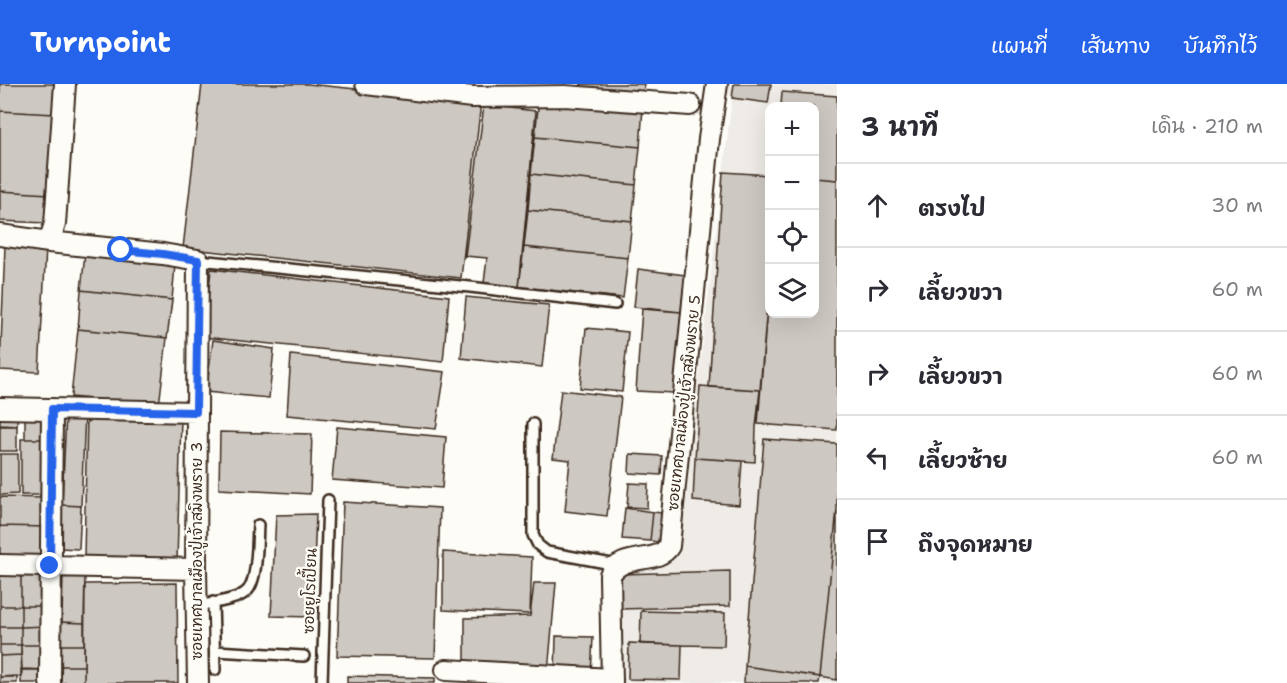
<!DOCTYPE html>
<html lang="th">
<meta charset="utf-8">
<style>
body{margin:0;font-family:"Shantell Sans","Playpen Sans Thai",sans-serif;background:#f7f7f7;color:#2b2b33}
.controls{position:absolute;right:18px;top:18px;display:grid;overflow:hidden;border-radius:12px;box-shadow:0 6px 24px #0002}
.controls button{width:54px;height:54px;display:grid;place-items:center;padding:0;border:0;border-bottom:2px solid #e1e1e2;background:#fff;color:#2b2b33;font:30px sans-serif}
.stop{position:absolute;width:18px;height:18px;margin:-14px;border:4px solid #2563eb;border-radius:50%;background:#fff}
.stop.end{background:#2563eb;border-color:#fff;box-shadow:0 2px 6px #0008}
.list{margin:0;padding:0;list-style:none}
h2{display:flex;justify-content:space-between;align-items:center;height:78px;margin:0;padding:0 24px;font-size:26px}
h2 small{font-size:20px;font-weight:400;color:#7c7c81}
.list li{display:grid;grid-template-columns:39px 1fr auto;gap:18px;align-items:center;box-sizing:border-box;height:84px;padding:0 24px;border-top:2px solid #e1e1e2}
.list b{display:block;font-size:22px;white-space:nowrap}
.list em{font-size:20px;font-style:normal;color:#7c7c81}
.icon{flex:none;width:33px;height:33px;fill:none;stroke:currentColor;stroke-width:2;stroke-linecap:round;stroke-linejoin:round}
.map{position:relative;flex:none;width:837px;height:599px;overflow:hidden}
header{display:flex;align-items:center;gap:36px;box-sizing:border-box;height:84px;padding:0 30px;background:#2563eb;color:#fff}
header strong{font-size:28px}
nav{display:flex;gap:33px;margin-inline-start:auto;font-size:21px}
main{display:flex}
aside{flex:1;background:#fff}
.map>svg:first-child{display:block}
</style>
<header>
<strong>Turnpoint</strong>
<nav><a>แผนที่</a><a>เส้นทาง</a><a>บันทึกไว้</a></nav>
</header>
<main>
<div class="map">
<svg width="837" height="599" viewBox="0 0 837 599">
<rect width="100%" height="100%" fill="#fdfcf7"/>
<filter id="ink" filterUnits="userSpaceOnUse"><feTurbulence type="fractalNoise" baseFrequency=".0167" numOctaves="2"/><feDisplacementMap in="SourceGraphic" scale="12" xChannelSelector="R" yChannelSelector="G"/><feConvolveMatrix kernelMatrix="1 2 1 2 8 2 1 2 1" color-interpolation-filters="sRGB"/></filter>
<g filter="url(#ink)">
<path fill="#efece7" fill-rule="evenodd" d="M724,0H837V599H618L616,468L679,458L732,14L723,3ZM770,22H814V230H770Z"/>
<path fill="#cdc8c2" stroke="#3b2a1e" stroke-width="1.5" d="M0,0H56L54,30L0,27Z
M202,0H308L481,18L461,194L183,164Z
M581,0H644L643,11L580,5Z
M734,0H771L768,19L732,14Z
M782,8L837,12V96L814,94V22H781Z
M539,14L643,24L640,63L535,53Z
M484,21L536,27L519,203L484,199L487,174L465,172Z
M0,27L54,30L49,110L0,107Z
M535,53L640,63L636,101L531,90Z
M723,88L770,91V186L760,306L709,303Z
M531,90L636,101L632,137L528,126Z
M814,94L837,96V346L758,340L770,186V230H814Z
M0,107L49,110L47,139L0,137Z
M528,126L632,137L628,174L524,163Z
M5,162L46,164L39,288L0,286Z
M524,163L628,174L623,214L519,203Z
M85,170L175,180L172,216L81,206Z
M211,185L449,212L443,278L204,253Z
M638,185L685,191L681,228L634,223Z
M81,206L172,216L167,254L78,245Z
M466,213L549,221L542,283L461,274Z
M642,225L681,228L674,309L636,307Z
M586,244L628,248L622,308L580,304Z
M78,245L167,254L159,322L71,313Z
M213,256L274,265L269,314L206,308Z
M291,271L445,288L436,345L287,331Z
M700,302L760,306L756,343L755,378L695,374Z
M561,306L621,313L607,432L565,427L570,376L553,374Z
M0,326L18,327L17,342L0,341Z
M66,329H85L81,422L62,421Z
M87,330L181,334L177,478L84,473Z
M25,335H45V355H25Z
M0,342H17V367H0Z
M337,343L446,353L442,404L332,396Z
M220,348L312,350L310,410L219,405Z
M21,355H45L44,411H21Z
M764,355L837,360V425L820,593L745,582Z
M0,370H18V410L0,411Z
M630,370L662,372L661,391L629,389Z
M695,374L742,377L739,421L693,417Z
M629,399L648,400L647,424L627,423Z
M0,413L47,414V443L0,442Z
M343,418L440,424L435,574L337,572Z
M62,421L81,422L79,465L60,464Z
M625,424L653,428L650,457L622,455Z
M837,425V596L820,593Z
M653,428L670,430L667,459L650,457Z
M316,430L312,533L271,532L276,431Z
M0,442L47,443L46,473L0,472Z
M443,468L532,473L530,530L443,526Z
M730,487V522L621,525L620,490Z
M0,488H21V522H0Z
M21,488H47L48,522H21Z
M63,488L85,489L84,539L62,538Z
M177,499L178,599H84L85,500Z
M534,499H556L548,588L465,583V534L530,532Z
M0,522H21V543H0Z
M21,522H48V542L21,543Z
M641,527L725,529L724,562L640,560Z
M57,538L84,539V561H57Z
M48,542V561H21V543Z
M0,543H21V561H0Z
M556,552L593,553L591,590L555,589Z
M629,559L682,561L681,596L628,595Z
M0,561H21V571L0,572Z
M21,561H48V586H22Z
M57,561H84V582H57Z
M21,571L22,593H0V572Z
M57,582H84V599H57Z
M745,582L820,593L819,599H744Z
M21,585L48,586V599H21Z
M17,592V599H0V593Z
M347,592L435,594V599H347Z"/>
<g fill="none" stroke-linecap="round" stroke-linejoin="round">
<defs>
<path id="lane" d="M198,176L470,203L615,220
M533,340V451L538,461L547,468L617,481
M213,518L215,586
M197,522C210,519 237,517 247,507C258,497 257,456 258,441
M215,567L304,572
M322,599L328,416"/>
<path id="street" d="M65,0L55,140L49,158L163,170L198,176L196,485L198,599
M366,0L472,13L565,12L690,21
M0,151L49,158
M0,324L196,328
M0,481L196,485
M446,586L612,595
M50,599L52,325
M612,599L610,491C622,468 658,481 669,462L709,55L717,0"/>
</defs>
<use href="#lane" stroke="#3b2a1e" stroke-width="14"/>
<use href="#street" stroke="#3b2a1e" stroke-width="24"/>
<use href="#lane" stroke="#fdfcf7" stroke-width="9"/>
<use href="#street" stroke="#fdfcf7" stroke-width="20"/>
</g>
</g>
<g fill="none" stroke-linecap="round" stroke-linejoin="round" filter="url(#ink)">
<path stroke="#2563eb" stroke-width="8" d="M50,482L52,325L196,328L198,176L163,170L121,166"/>
</g>
<g text-anchor="middle" dominant-baseline="central" stroke-width="4.5" stroke-linejoin="round" paint-order="stroke">
<g font-size="15" fill="#3b2a1e" stroke="#fdfcf7">
<text transform="translate(684 319) rotate(-84)">ซอยเทศบาลเมืองปู่เจ้าสมิงพราย 5</text>
<text transform="translate(197 467) rotate(-90)">ซอยเทศบาลเมืองปู่เจ้าสมิงพราย 3</text>
<text transform="translate(310 507) rotate(-88)">ซอยยูโรเปี้ยน</text>
</g>
</g>
</svg>
<div class="controls">
<button>+</button>
<button>−</button>
<button><svg class="icon" aria-label="locate" viewBox="0 0 24 24"><circle cx="12" cy="12" r="6"/><path d="M12 2v4M12 18v4M2 12h4M18 12h4"/></svg></button>
<button><svg class="icon" aria-label="layers" viewBox="0 0 24 24"><path d="M12 4l9 5-9 5-9-5zM3 14l9 5 9-5"/></svg></button>
</div>
<div class="stop" style="left:121px;top:166px"></div>
<div class="stop end" style="left:50px;top:482px"></div>
</div>
<aside>
<h2>3 นาที<small>เดิน · 210 m</small></h2>
<ul class="list">
<li><svg class="icon" aria-label="ahead" viewBox="0 0 24 24"><path d="M12 20V5M6 11l6-6 6 6"/></svg><div><b>ตรงไป</b></div><em>30 m</em></li>
<li><svg class="icon" aria-label="right" viewBox="0 0 24 24"><path d="M7 20v-9h11M14 6l5 5-5 5"/></svg><div><b>เลี้ยวขวา</b></div><em>60 m</em></li>
<li><svg class="icon" aria-label="right" viewBox="0 0 24 24"><path d="M7 20v-9h11M14 6l5 5-5 5"/></svg><div><b>เลี้ยวขวา</b></div><em>60 m</em></li>
<li><svg class="icon" aria-label="left" viewBox="0 0 24 24"><path d="M17 20v-9H6M10 6l-5 5 5 5"/></svg><div><b>เลี้ยวซ้าย</b></div><em>60 m</em></li>
<li><svg class="icon" aria-label="arrive" viewBox="0 0 24 24"><path d="M6 21V4h12l-3 4 3 4H6"/></svg><div><b>ถึงจุดหมาย</b></div></li>
</ul>
</aside>
</main>
